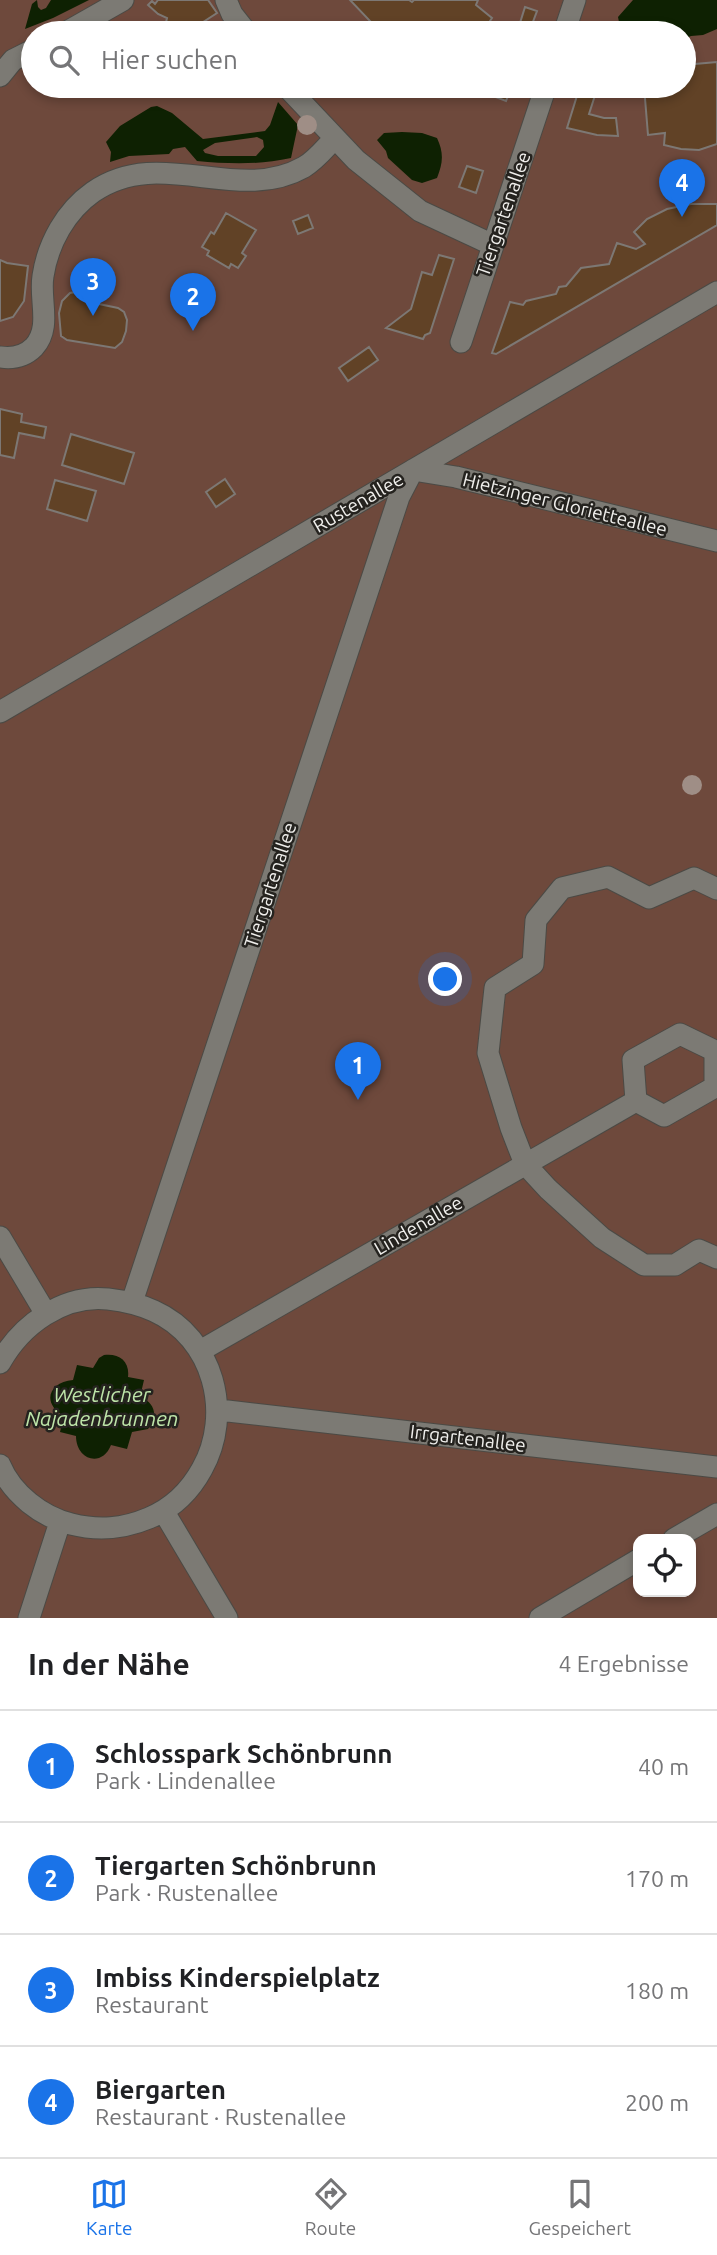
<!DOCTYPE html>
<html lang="de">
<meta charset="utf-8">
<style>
body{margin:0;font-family:Ubuntu,sans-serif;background:#f2f2f2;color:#202124}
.controls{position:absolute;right:21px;bottom:21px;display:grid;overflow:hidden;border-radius:14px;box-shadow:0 4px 10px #0003}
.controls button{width:63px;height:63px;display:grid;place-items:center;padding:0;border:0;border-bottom:2px solid #e0e0e0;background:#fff;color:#202124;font:35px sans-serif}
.you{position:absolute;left:446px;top:980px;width:24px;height:24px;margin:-18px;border:5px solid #fff;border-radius:50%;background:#1a73e8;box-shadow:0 0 0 10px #1a73e833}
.badge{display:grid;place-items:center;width:46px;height:46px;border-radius:50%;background:#1a73e8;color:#fff;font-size:23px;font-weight:700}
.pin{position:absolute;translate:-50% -58px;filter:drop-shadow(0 2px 4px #0008)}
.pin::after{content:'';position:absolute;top:37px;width:24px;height:21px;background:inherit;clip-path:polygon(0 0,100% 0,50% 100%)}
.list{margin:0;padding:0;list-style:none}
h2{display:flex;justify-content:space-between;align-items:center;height:91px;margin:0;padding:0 28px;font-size:30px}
h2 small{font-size:23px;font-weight:400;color:#757577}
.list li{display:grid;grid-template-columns:46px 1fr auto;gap:21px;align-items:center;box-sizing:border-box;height:112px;padding:0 28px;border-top:2px solid #e0e0e0}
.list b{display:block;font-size:26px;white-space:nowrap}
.list p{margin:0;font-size:23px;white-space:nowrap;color:#757577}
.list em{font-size:23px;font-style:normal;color:#757577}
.icon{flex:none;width:38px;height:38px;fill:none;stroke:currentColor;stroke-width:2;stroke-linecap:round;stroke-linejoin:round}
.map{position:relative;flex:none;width:717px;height:1618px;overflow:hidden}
.search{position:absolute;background:#fff;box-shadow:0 4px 10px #0003;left:21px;right:21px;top:21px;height:77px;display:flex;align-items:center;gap:18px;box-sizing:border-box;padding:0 24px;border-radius:38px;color:#757577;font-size:26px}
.sheet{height:539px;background:#fff}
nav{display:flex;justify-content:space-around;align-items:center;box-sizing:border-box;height:98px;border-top:2px solid #e0e0e0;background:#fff;font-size:19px;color:#757577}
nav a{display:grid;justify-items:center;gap:4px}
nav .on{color:#1a73e8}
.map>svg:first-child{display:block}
</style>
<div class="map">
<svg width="717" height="1618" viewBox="0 0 717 1618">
<rect width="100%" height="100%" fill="#2f2d29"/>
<path fill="#6e493c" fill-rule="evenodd" d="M0,0H717V1618H0ZM33,33H684V86H33ZM638,1539H691V1592H638Z"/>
<path fill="#0e2102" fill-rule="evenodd" d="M37,0L38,7L41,10L46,8L51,0H89L53,18L25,29L32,4Z
M633,0H717V29L703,35L691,36L684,39V33H629L619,22L618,17Z
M278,102L298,125L291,158C259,165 229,164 197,161L185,147L173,149L169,154L129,156L110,162L111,152L106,142L120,126L151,107L157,106L172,113L203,139L265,131L270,125ZM257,137L263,140L264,147L256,156H218L205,153L203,150L215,143Z
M402,132L422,133L437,138C444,153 443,163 437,178L422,183L412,180L388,158L386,151L377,140L384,133Z
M104,1355C119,1353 130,1361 128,1377L144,1380L140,1397C156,1403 158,1417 148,1429L132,1432L127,1449L111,1445C102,1468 76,1460 76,1436L60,1432L64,1416C41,1403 49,1382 73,1380L77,1365L93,1368L99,1358Z"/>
<path fill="#614226" stroke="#7d7874" stroke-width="2" d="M158,0H208L217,13L200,24L182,29L165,27L167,18L158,14L148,5L152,1L155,4Z
M350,0H409L412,2L414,0H478L476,5L492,18L482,33H369L371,22Z
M525,7L537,11L531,27L520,23Z
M717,62V144L699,150L681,149L664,145L665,133L648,135L644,86H684V65Z
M493,86H512L506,101L490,95Z
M580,86H598L589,114L604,118H616L618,136L597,135L567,128Z
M467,166L483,171L476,193L459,187Z
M691,204H717V225L496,354L492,353L510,302L523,305L526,301L556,294L559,287L566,286L581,268L609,264L617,243L636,249L645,244L634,232L647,219L667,209Z
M226,213L256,230L242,253L246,256L238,268L231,264L229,268L207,255L209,251L202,247L211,232L214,234Z
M308,215L313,228L298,234L293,221Z
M439,255L454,259L430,333L425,335L423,339L386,328L411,309L422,272L432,275Z
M0,260L7,263L28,266L24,301L13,317L0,321Z
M81,291L99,304L118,308L124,312L127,320L126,331L122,342L115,348L67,340L61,336L59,313L62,301L70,293Z
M369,347L378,360L348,381L339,368Z
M0,409L22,414L21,422L46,427L44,438L19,433L14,458L0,455Z
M71,434L134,453L124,484L62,465Z
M225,479L235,494L216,507L206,492Z
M55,480L96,491L87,521L47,509Z"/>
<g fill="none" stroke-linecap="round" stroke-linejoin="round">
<defs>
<path id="minor" d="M226,0L232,14L247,33
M65,33L123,0
M564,33L575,0
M0,76L13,60L33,50
M286,86L356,160L420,211L493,245
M461,342L546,86
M0,357C13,359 24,357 34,347C52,327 39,300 43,276C48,243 66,211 93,192C160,145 237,205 304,167C316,160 326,147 335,138
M0,712L717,292
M717,889L694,878L649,898L608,877L562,888L536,920L533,964L495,988L488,1053L511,1128L525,1164L548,1189L602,1238L644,1265H675L699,1250L717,1258
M680,1034L715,1051V1087L664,1116L636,1101L633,1060Z
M0,1237L46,1314
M132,1302L399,497L413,470L456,477L717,541
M200,1351L636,1101
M0,1363C21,1325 63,1294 108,1299C125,1301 139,1304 154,1311C214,1338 233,1414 202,1469C190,1491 173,1508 149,1518C123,1529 99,1531 71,1524C42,1517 12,1494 0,1465
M219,1410L717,1467
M164,1512L227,1618
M674,1539L717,1514
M29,1618L60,1522
M540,1618L638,1560"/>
</defs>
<use href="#minor" stroke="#4b4a45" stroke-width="23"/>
<use href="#minor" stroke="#7c7a74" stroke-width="21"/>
</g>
<g fill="#9f8e86">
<circle cx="307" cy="125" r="10"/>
<circle cx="692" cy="785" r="10"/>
</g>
<g text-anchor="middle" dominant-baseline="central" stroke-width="5" stroke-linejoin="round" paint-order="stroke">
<g font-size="19" fill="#efeeeb" stroke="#25231f">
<text transform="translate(503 214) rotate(-71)">Tiergartenallee</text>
<text transform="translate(358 502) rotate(-30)">Rustenallee</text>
<text transform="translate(565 504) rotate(14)">Hietzinger Glorietteallee</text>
<text transform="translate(270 885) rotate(-72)">Tiergartenallee</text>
<text transform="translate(418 1225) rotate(-30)">Lindenallee</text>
<text transform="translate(468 1438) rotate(7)">Irrgartenallee</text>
</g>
<g font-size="21" font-style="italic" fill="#bee5a9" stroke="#25231f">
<text x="102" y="1394">Westlicher<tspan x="102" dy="24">Najadenbrunnen</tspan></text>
</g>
</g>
</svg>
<div class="controls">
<button><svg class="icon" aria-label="locate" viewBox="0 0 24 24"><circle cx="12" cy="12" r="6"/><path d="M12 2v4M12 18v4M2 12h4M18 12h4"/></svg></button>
</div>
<div class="you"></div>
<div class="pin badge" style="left:358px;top:1100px">1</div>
<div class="pin badge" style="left:193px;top:331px">2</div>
<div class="pin badge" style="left:93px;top:316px">3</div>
<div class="pin badge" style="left:682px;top:217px">4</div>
<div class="search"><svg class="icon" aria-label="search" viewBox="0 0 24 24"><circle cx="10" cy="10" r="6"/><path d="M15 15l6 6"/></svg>Hier suchen</div>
</div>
<section class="sheet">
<h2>In der Nähe<small>4 Ergebnisse</small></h2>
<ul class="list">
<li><span class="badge">1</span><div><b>Schlosspark Schönbrunn</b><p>Park · Lindenallee</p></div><em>40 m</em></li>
<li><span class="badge">2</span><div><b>Tiergarten Schönbrunn</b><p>Park · Rustenallee</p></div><em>170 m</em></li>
<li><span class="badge">3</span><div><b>Imbiss Kinderspielplatz</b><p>Restaurant</p></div><em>180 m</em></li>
<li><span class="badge">4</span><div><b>Biergarten</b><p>Restaurant · Rustenallee</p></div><em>200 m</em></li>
</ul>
</section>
<nav>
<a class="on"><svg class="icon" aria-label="map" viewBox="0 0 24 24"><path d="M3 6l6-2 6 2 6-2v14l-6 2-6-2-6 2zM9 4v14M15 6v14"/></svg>Karte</a>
<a><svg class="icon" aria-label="directions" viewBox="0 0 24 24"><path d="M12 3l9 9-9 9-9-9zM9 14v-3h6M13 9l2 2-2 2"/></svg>Route</a>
<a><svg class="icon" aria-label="saved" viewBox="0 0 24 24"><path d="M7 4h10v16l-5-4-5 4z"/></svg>Gespeichert</a>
</nav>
